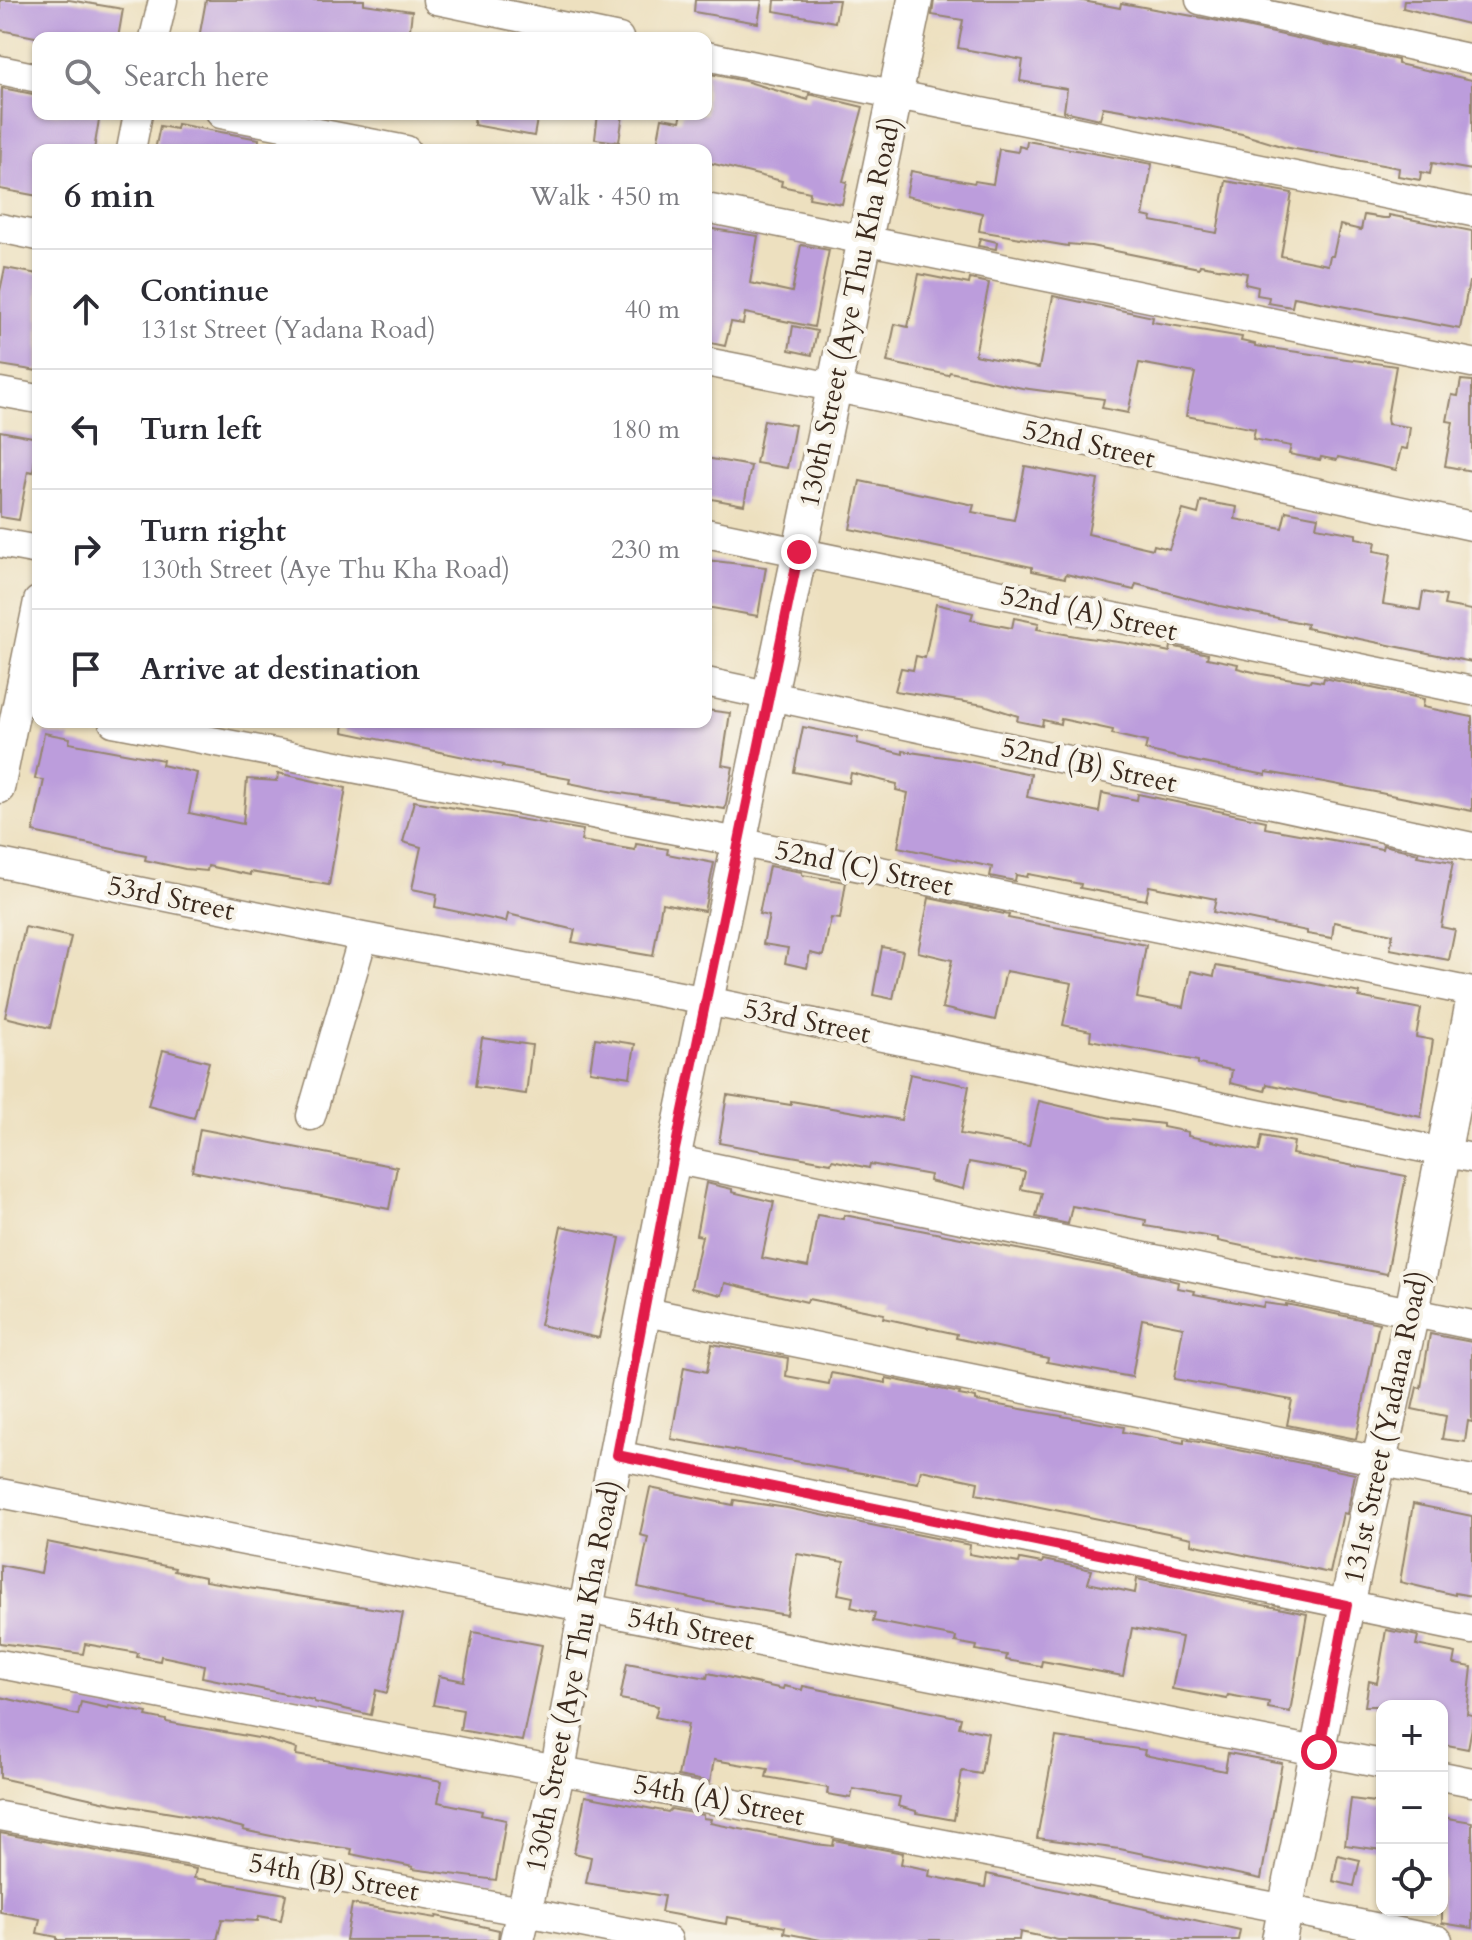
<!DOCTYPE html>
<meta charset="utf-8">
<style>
body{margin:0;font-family:Cardo,serif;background:#f7f7f7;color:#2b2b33}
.controls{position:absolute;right:24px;bottom:24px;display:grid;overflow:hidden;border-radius:16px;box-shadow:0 2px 6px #0004}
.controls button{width:72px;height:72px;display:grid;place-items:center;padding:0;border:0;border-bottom:2px solid #e1e1e2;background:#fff;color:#2b2b33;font:40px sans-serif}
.stop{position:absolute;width:24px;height:24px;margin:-18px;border:6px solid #e11d48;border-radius:50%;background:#fff}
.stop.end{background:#e11d48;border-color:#fff;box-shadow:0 2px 8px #0008}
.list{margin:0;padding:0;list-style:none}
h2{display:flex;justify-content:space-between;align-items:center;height:104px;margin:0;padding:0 32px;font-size:34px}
h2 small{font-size:26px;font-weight:400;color:#7c7c81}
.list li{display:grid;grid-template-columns:52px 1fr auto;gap:24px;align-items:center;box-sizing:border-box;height:120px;padding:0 32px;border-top:2px solid #e1e1e2}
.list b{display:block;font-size:30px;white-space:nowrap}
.list p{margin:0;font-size:26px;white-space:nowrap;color:#7c7c81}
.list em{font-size:26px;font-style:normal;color:#7c7c81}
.icon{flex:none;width:44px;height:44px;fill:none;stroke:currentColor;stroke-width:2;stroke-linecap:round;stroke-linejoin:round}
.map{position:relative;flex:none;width:1472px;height:1940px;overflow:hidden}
.search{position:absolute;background:#fff;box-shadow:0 2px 6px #0004;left:32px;top:32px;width:680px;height:88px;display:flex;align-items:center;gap:20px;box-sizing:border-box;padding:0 28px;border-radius:16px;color:#7c7c81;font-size:30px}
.panel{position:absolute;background:#fff;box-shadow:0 2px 6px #0004;left:32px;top:144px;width:680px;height:584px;border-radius:16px}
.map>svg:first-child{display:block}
</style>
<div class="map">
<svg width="1472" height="1940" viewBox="0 0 1472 1940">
<rect width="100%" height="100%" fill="#f7f3e8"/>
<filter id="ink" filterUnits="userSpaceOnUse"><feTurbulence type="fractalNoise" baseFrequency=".0125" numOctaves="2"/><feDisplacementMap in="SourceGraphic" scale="16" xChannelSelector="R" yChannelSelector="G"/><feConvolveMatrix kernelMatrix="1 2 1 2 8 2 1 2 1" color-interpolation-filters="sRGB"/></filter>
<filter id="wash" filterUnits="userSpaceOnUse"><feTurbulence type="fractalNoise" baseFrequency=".006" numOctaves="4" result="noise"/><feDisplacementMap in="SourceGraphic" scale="32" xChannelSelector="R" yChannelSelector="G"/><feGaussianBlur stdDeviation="1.8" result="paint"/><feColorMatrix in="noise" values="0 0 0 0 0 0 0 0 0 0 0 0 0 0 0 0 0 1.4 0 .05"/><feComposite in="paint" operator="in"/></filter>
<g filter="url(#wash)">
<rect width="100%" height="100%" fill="#ede0bf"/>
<g id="blocks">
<path fill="#bc9ddc" d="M0,0H69L123,9L118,38H40L0,30Z
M206,0H364V4L412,11L409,38H199Z
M695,0H762L758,23L694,12Z
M775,0H839L835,22L774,11Z
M934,0H1078L1120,8L1121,3L1209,19L1398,60V64L1472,80V170L1432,163L1430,174L1421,172L1420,180L1398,176L1399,168L1284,147L1242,134L1157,116L1103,107L1100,119L1064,111L1067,89L1020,81L1023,60L958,48L963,20L932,15Z
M1404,0H1472V25L1403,8Z
M706,73L745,81L808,100L809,94L863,107L843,181L847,182L842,204L809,198L810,192L781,186L782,181L706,162V150H656L662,118L680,121L682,114H706Z
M2,88L38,95V114H100L94,150H38V196L0,189Z
M475,114H538L534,136L474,125Z
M598,114H623L619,142L595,139Z
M177,124L259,139L258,150H155L160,126L176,129Z
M1027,141L1152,164L1143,216L1152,218L1151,221L1217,233L1226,181L1292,193L1281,256L1328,265L1330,256H1333L1340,225L1361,230L1364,215L1383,218H1389V215L1472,231V282H1469L1460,329L1294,297L1292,307L1268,303L1269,297L1257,295L1258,287L1245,284L1247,273L1200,265L1199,268L1091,246L1068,244V246L979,231L982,213L906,196L911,171L974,183L975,181L993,184L999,149L1018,152L1019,146L1026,148Z
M706,228L758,236L750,283L792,292L801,245L829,250L814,327L745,313L743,324L731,322L725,346L706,342Z
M980,238L997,242L996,249L978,246Z
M5,268L38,274V371L0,365V291Z
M919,274L969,284L970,279L989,283L975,355L1039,368L1053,296L1153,317L1152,322L1242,337L1241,341L1255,344V346L1396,366L1387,418L1388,424L1410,427L1407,449L1401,448L1396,470L1338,457L1337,460L1321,457L1320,460L1289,454L1291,446L1253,439L1255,429L1186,416L1195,373L1139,363L1128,413L1102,408L1104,399L1022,388L950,372L948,375L887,362L895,324L908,327Z
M793,326L817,331L812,355L789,350Z
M1461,380L1472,381V471L1445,466L1453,422L1447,421L1452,395L1458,396Z
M764,420L795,425L787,468L756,463Z
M0,431L38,438L33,472L28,471L19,520L0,517Z
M706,458L751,466L744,505L706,498Z
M1025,466L1098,480L1088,534L1153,549L1154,545L1169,549L1183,510L1198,514L1201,501L1237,507L1235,519L1282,528L1286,511L1318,517L1316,527L1356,534V538L1376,542L1374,551L1391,554L1383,604L1420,610L1423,592L1446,596L1444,605L1472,610V662L1306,628L1307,624L1220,606L1136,584L1134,590L1066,574L1065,578L1032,571V567L850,529L860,481L974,505L972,512L1014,520Z
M706,560L766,567L758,616L706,607Z
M936,604L973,613L971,620L1012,628L1014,618L1039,623L1037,629L1081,637L1126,643L1170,652L1171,646L1208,654L1207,658L1238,664L1237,668L1262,674L1310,682L1311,680L1323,682L1324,678L1424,699L1423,707L1472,717V811L1324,782L1266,772V775L1198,762L1145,750L1147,742L1112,734L1113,730L1061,719L1060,724L1043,720L1042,726L1017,721L1018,716L984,705L895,691L901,668L913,670L916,656L925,658Z
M706,710L730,713L722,765L733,767L725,809L614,792L569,783L570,779L502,767L503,765L343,732L344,722H706Z
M803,727L858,738L857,743L903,754V751L958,759L1031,774L1027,797L1099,812L1102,793L1137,800L1138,794L1266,821L1265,828L1382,849L1383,845L1418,853L1417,856L1453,862L1441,927L1455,930L1449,960L1390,949L1393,934L1334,922L1332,938L1307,934V931L1213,912L1216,899L1149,886L1146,900L1080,888L1081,884L1028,874L1027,877L1016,875L1015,881L990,876L992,867L898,847L908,793L896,790L897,784L851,773L849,783L794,772Z
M44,733L70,738L69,743L163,760L162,765L197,773L189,813L243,824L247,779L277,781L278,773L346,788L329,885L250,872V875L208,866L207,871L185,869L145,860L146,856L33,832L44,780L35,779Z
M414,801L583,830L581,841L635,850L636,844L668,849L667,854L714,863L704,911L662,903L653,956L572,942L575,930L508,914L506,922L435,907L437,894L412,889L421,847L403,842Z
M769,866L802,872V875L846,882L840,919L831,918L823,956L810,953L807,968L785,963L788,948L763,944L769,916L759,914Z
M929,898L1009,915L1008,918L1146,945L1137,998L1184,1007L1191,971L1214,976L1216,966L1312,983L1360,993L1359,997L1421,1009L1416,1037L1433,1040L1421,1117L1267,1084L1265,1091L1230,1083L1232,1070L1198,1064V1061L1090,1040L1091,1031L1063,1025L1072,983L1006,971L995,1020L942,1008L952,960L918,952Z
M25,927L71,937L50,1028L5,1017Z
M882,947L903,951L893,999L873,995Z
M482,1038L532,1045L526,1094L475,1087Z
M595,1038L635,1044L630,1077L590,1071Z
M163,1050L209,1062L194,1118L148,1106Z
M910,1074L969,1086L960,1134L1029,1146L1039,1101L1111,1118L1163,1124V1127L1188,1132V1136L1259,1151L1262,1136L1294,1142L1292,1154L1406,1176L1387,1274L1266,1251L1218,1241V1238L1145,1226L1146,1220L1072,1206L1068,1224L1036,1217L1042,1193L1021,1189L1025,1172L969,1162L963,1189L929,1181L930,1175L870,1164L869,1168L832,1160L831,1163L719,1143L727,1095L791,1105V1101L901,1120Z
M200,1129L397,1167L389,1209L192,1171Z
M706,1183L732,1189V1192L774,1202L762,1258L808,1267L817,1215L843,1219L844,1215L1154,1276L1178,1282L1177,1288L1195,1291L1194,1294L1263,1307L1264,1303L1286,1306V1304L1379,1323L1356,1439L1287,1425L1292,1400L1174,1379L1183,1327L1142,1319L1132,1377L1047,1362L1048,1358L956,1338L957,1334L883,1318L884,1314L808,1299L807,1302L725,1283L722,1295L691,1288L702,1236L696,1235Z
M561,1226L620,1238L599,1338L540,1325Z
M1430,1334L1472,1342V1422L1468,1421L1465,1442L1442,1439L1446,1416L1412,1409L1417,1387L1421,1388Z
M712,1344L788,1358L786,1376L829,1384L831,1373L886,1383V1378L960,1393L959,1395L976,1398V1401L1124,1427L1123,1432L1184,1443V1439L1355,1474L1347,1514L1343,1513L1330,1573L1191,1544L1192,1538L976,1494L978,1482L921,1470L918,1483L671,1439L684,1367L707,1372Z
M650,1488L733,1505L734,1500L787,1508L970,1545L969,1554L1019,1563L1020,1559L1042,1563L1043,1560L1092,1570L1088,1583L1135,1593L1137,1579L1307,1614L1290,1712L1268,1708L1269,1702L1228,1695L1227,1699L1172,1689L1182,1637L1132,1628L1123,1676L1042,1661L1041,1666L1006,1660L1007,1655L976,1650L977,1646L955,1642L956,1637L873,1621L875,1613L851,1607L853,1597L838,1594L844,1562L797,1554L787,1615L709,1602L638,1587L648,1537L640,1535Z
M1413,1504L1472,1516V1596L1455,1593V1595L1400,1582Z
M47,1542L175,1568L174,1571L205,1577V1581L403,1613L387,1693L376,1690L371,1715L314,1702V1700L202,1677L204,1665L161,1656L160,1661L137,1657L138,1653L85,1644L83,1654L0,1643V1565L41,1573Z
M1386,1630L1418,1636L1416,1645L1456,1653L1454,1664L1472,1667L1467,1714L1472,1715V1727L1468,1749L1442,1744V1706H1365L1369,1681L1377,1683Z
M473,1632L542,1645L522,1741L460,1730L463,1710L433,1705L439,1676L464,1681Z
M627,1663L707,1678L708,1673L783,1689L784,1686L802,1690L803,1686L961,1718L959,1727L988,1733L981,1774L962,1771L954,1820L916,1813V1811L898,1806L900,1797L853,1789L851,1798L827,1794L828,1788L766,1777L768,1769L714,1760L710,1782L678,1776L688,1724L655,1717L658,1706L620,1699Z
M0,1697L78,1715L81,1702L108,1708L109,1706L147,1713L146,1716L166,1720V1722L264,1739L297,1749L296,1755L442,1781L438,1802L482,1811L481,1815L506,1820L496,1880L412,1869L413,1867L351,1854L352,1849L300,1842L243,1830L244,1828L208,1819L111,1803L0,1778Z
M1056,1737L1145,1750L1144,1755L1225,1771L1228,1753L1282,1763L1261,1879L1120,1849L1037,1838Z
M585,1796L668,1812L671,1809L703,1815V1818L711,1819L710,1823L815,1844L833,1846L834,1840L903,1853L901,1864L930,1870L929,1876L985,1887L987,1874L1240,1930L1238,1940H1058L1020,1932L1019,1940H821L784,1933L785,1927L727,1917L726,1924L661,1912L664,1896L586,1883L591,1857L574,1853Z
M1351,1799L1382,1803V1850L1345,1845Z
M1442,1817L1472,1822V1928L1442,1923Z
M0,1833L196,1869L194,1878L286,1894L281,1920L259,1916L258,1921L222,1919L217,1940H57V1937L37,1933L40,1919L0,1912Z
M1338,1855L1360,1860L1354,1886L1333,1881Z
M352,1904L436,1918L437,1916L499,1930L498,1940H346Z"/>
</g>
</g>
<g filter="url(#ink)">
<use href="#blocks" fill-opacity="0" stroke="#94856e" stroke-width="2"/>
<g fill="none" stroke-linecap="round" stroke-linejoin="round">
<defs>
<path id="minor" d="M437,0L619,38
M1200,0L1472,59
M154,38L163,0
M706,56L1472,212
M0,70L38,78
M221,114L406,150
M131,150L138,114
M706,208L1472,363
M0,228L38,236
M706,362C962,411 1217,472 1472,526
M0,392L38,399
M706,533L1472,691
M0,543L38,550
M706,682L1472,847
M113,722L738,842L1472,992
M0,789L38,601
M0,863L363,937L707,1001L1472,1158
M311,1116L363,937
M673,1159L1472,1325
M646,1312L1472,1480
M617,1455L1472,1630
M0,1493L1382,1764
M0,1664L1286,1909L1438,1940
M1442,1776L1472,1782
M0,1816L526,1912L668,1940"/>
<path id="tertiary" d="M517,1940L558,1770L586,1608L673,1159L915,0
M1279,1940L1347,1605L1412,1312L1472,1007"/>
</defs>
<use href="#minor" stroke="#94856e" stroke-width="31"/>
<use href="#tertiary" stroke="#94856e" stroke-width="37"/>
<use href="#minor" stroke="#fff" stroke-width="28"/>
<use href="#tertiary" stroke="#fff" stroke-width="34"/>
</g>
</g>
<g fill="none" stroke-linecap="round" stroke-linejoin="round" filter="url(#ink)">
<path stroke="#e11d48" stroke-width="10" d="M799,552L673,1159L617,1455L1347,1605L1319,1752"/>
</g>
<g text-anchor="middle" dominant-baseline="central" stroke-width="8" stroke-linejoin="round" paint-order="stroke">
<g font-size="28" fill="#3b2a1e" stroke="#f7f3e8">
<text transform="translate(850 312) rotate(-78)">130th Street (Aye Thu Kha Road)</text>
<text transform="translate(1089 444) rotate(13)">52nd Street</text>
<text transform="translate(1089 613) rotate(12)">52nd (A) Street</text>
<text transform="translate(1089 765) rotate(12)">52nd (B) Street</text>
<text transform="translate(864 868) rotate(12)">52nd (C) Street</text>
<text transform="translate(171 898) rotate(12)">53rd Street</text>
<text transform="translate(807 1021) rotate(12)">53rd Street</text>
<text transform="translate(1386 1427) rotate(-78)">131st Street (Yadana Road)</text>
<text transform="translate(691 1629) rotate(11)">54th Street</text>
<text transform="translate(573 1676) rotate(-79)">130th Street (Aye Thu Kha Road)</text>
<text transform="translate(719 1800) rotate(11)">54th (A) Street</text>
<text transform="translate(334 1877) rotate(10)">54th (B) Street</text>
</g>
</g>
</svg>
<div class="controls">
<button>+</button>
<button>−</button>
<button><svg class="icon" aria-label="locate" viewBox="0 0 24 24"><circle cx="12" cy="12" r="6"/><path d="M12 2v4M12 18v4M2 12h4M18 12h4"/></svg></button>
</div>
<div class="stop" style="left:1319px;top:1752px"></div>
<div class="stop end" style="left:799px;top:552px"></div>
<div class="search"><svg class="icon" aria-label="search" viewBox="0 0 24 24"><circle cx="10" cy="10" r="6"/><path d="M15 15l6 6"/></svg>Search here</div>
<section class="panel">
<h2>6 min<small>Walk · 450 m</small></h2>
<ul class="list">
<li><svg class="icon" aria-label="ahead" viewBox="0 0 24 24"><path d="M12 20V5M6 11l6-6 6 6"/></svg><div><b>Continue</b><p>131st Street (Yadana Road)</p></div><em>40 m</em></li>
<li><svg class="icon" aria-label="left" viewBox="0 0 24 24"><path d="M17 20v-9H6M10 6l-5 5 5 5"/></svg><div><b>Turn left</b></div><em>180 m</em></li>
<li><svg class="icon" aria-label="right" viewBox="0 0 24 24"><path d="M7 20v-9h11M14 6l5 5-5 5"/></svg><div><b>Turn right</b><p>130th Street (Aye Thu Kha Road)</p></div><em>230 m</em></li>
<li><svg class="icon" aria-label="arrive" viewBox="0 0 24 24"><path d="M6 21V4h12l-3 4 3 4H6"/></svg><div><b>Arrive at destination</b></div></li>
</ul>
</section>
</div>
